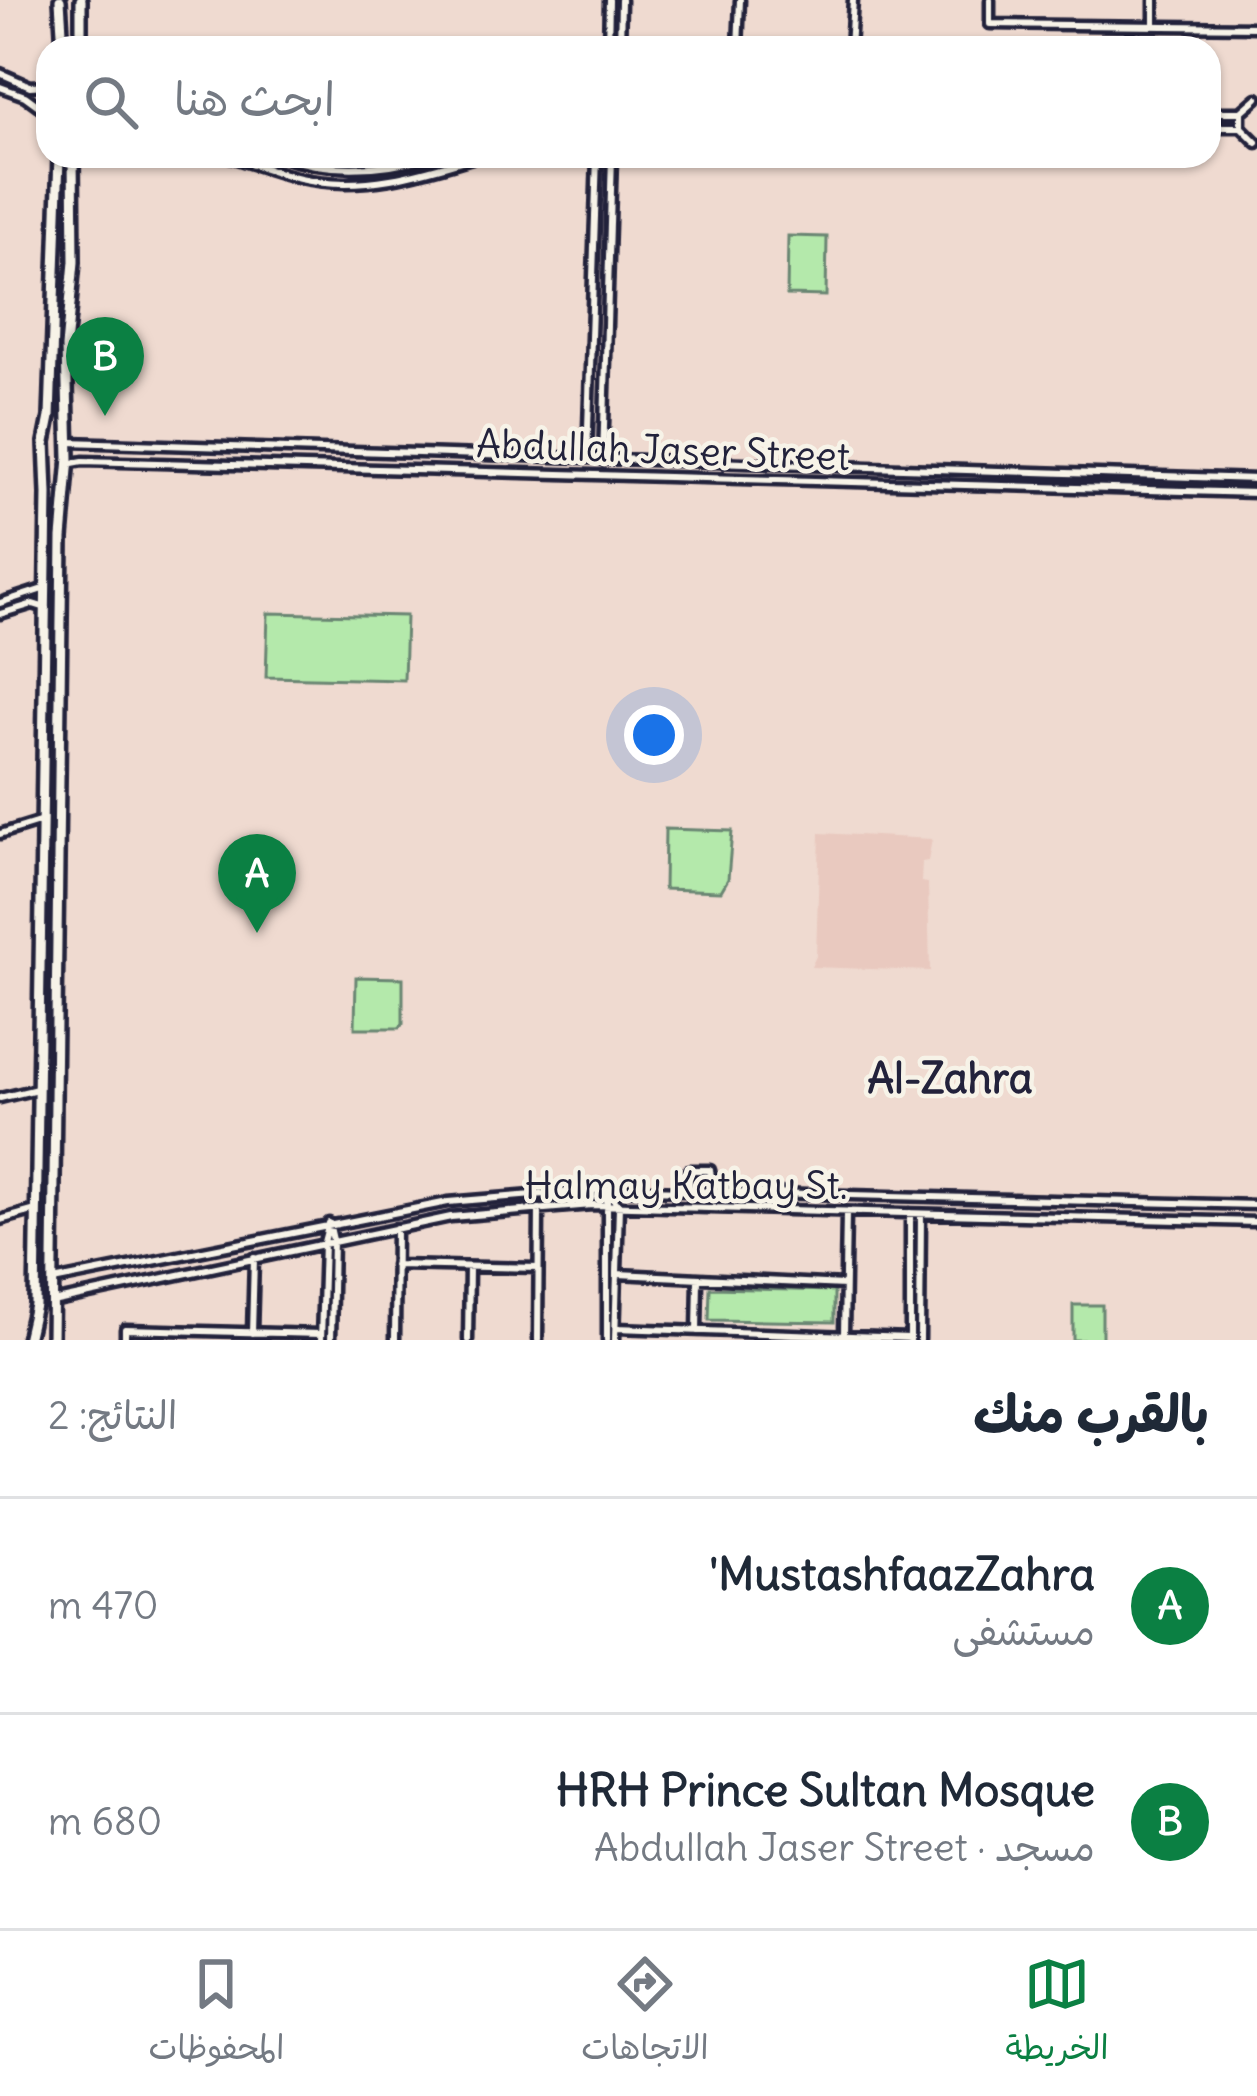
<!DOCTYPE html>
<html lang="ar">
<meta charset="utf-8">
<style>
body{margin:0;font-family:Delius,"Playpen Sans Arabic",sans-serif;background:#f6f6f7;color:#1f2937;direction:rtl}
.you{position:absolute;left:654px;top:735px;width:42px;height:42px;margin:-30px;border:9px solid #fff;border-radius:50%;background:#1a73e8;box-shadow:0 0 0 18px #1a73e833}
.badge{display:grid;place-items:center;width:78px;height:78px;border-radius:50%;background:#0b8043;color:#fff;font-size:39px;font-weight:700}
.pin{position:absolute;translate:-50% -99px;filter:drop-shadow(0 3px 6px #0008)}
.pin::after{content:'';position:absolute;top:63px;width:42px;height:36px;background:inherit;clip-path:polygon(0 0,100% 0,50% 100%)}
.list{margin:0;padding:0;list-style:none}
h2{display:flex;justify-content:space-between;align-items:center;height:156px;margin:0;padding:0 48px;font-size:51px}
h2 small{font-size:39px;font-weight:400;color:#747a83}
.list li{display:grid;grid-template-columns:78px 1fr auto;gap:36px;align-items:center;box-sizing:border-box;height:216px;padding:0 48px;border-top:3px solid #e0e1e3}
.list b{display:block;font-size:45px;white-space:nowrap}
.list p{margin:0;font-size:39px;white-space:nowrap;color:#747a83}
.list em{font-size:39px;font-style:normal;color:#747a83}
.icon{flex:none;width:66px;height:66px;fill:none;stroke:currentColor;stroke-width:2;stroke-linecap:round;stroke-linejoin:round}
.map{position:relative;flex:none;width:1257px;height:1340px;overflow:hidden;direction:ltr}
.search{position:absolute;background:#fff;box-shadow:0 3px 9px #0004;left:36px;right:36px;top:36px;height:132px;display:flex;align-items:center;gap:30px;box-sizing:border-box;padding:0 42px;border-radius:36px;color:#747a83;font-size:45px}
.sheet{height:588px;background:#fff}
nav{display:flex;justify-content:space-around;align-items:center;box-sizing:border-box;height:168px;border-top:3px solid #e0e1e3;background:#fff;font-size:33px;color:#747a83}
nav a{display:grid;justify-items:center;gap:6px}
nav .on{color:#0b8043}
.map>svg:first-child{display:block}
</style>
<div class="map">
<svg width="1257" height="1340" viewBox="0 0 1257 1340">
<rect width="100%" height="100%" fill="#efdad0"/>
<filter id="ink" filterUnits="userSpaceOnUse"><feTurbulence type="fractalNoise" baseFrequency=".00833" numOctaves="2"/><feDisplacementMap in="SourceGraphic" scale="24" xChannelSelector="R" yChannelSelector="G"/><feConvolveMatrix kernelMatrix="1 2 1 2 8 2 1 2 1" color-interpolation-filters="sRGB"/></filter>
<g filter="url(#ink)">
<path fill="#e9c9bf" d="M820,833L932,839L928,861L922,862L921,882L928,883L930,971L811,967L816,956Z"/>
<path fill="#b4e9ab" stroke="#6b8673" stroke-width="3" d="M788,236L827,237L826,296L787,295Z
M268,613L406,616L404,680L266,677Z
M665,829L732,831L728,879L721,891L664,889Z
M356,977L403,978V1024L399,1028H355Z
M710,1288L834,1291V1322L709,1320Z
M1073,1305H1102V1340H1073Z"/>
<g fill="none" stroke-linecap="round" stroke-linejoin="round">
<defs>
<path id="minor" d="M990,0V24L1257,27
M1154,0V26
M608,48L609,0
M620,48L621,0
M738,48L740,0
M850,48L853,0
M0,73L30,86L48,85
M0,87L25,96L47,112
M1257,98L1241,112V127L1257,143
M1209,112H1241
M1209,127H1241
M227,156C251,163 276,173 300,178C362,192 420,174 478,156
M278,156C329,173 379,171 431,156
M68,442L1257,479
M587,458L597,156
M603,460L612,156
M67,464L83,461L1257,493
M0,603L46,588
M0,614L33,604L46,608
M0,834L42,821
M0,1098L37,1089
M606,1189L619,1206L615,1340
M607,1192V1340
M689,1192V1170H710L713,1192
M910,1213V1340
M0,1220L36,1210
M330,1227L333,1240L331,1340
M395,1265L538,1268
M618,1274L844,1285
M53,1281L448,1202L606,1189L1257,1205
M52,1302L451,1217L592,1205L1257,1222
M616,1328L910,1338
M697,1331L698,1280
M252,1333L254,1258
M844,1335L846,1213
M125,1340V1329L321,1334
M321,1340L324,1242L329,1223
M395,1340L396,1228
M468,1340L469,1267
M538,1340L539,1209
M920,1340L921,1214"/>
<path id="major" d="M60,0L63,48
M81,48V0
M48,98V114
M27,1340L35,1305L47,494L45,442L50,417L59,156
M52,1340L62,538L69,458L66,347L74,262L73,156"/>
</defs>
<use href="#minor" stroke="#22223b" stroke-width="15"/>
<use href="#major" stroke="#22223b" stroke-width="18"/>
<use href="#minor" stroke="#f7f3e8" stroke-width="6"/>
<use href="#major" stroke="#f7f3e8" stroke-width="9"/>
</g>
</g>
<g text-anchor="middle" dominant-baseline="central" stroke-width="9" stroke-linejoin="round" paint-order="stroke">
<g font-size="39" fill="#22223b" stroke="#f7f3e8">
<text transform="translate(663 450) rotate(2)">Abdullah Jaser Street</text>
<text x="686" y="1185">Halmay Katbay St.</text>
</g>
<g font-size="42" font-weight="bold" fill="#22223b" stroke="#f7f3e8">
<text x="950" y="1078">Al-Zahra</text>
</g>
</g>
</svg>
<div class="you"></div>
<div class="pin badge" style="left:257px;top:933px">A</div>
<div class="pin badge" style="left:105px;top:416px">B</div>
<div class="search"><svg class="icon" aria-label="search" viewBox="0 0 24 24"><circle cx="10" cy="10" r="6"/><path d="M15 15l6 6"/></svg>ابحث هنا</div>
</div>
<section class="sheet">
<h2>بالقرب منك<small>النتائج: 2</small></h2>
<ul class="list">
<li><span class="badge">A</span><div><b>MustashfaazZahra'</b><p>مستشفى</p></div><em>470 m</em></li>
<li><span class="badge">B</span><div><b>HRH Prince Sultan Mosque</b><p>مسجد · Abdullah Jaser Street</p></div><em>680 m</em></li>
</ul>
</section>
<nav>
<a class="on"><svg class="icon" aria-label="map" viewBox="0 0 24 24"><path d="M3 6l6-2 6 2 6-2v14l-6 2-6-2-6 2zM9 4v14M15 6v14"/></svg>الخريطة</a>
<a><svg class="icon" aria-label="directions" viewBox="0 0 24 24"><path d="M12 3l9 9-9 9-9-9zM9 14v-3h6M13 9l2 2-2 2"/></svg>الاتجاهات</a>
<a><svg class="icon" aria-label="saved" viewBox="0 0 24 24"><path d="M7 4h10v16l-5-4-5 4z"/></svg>المحفوظات</a>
</nav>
